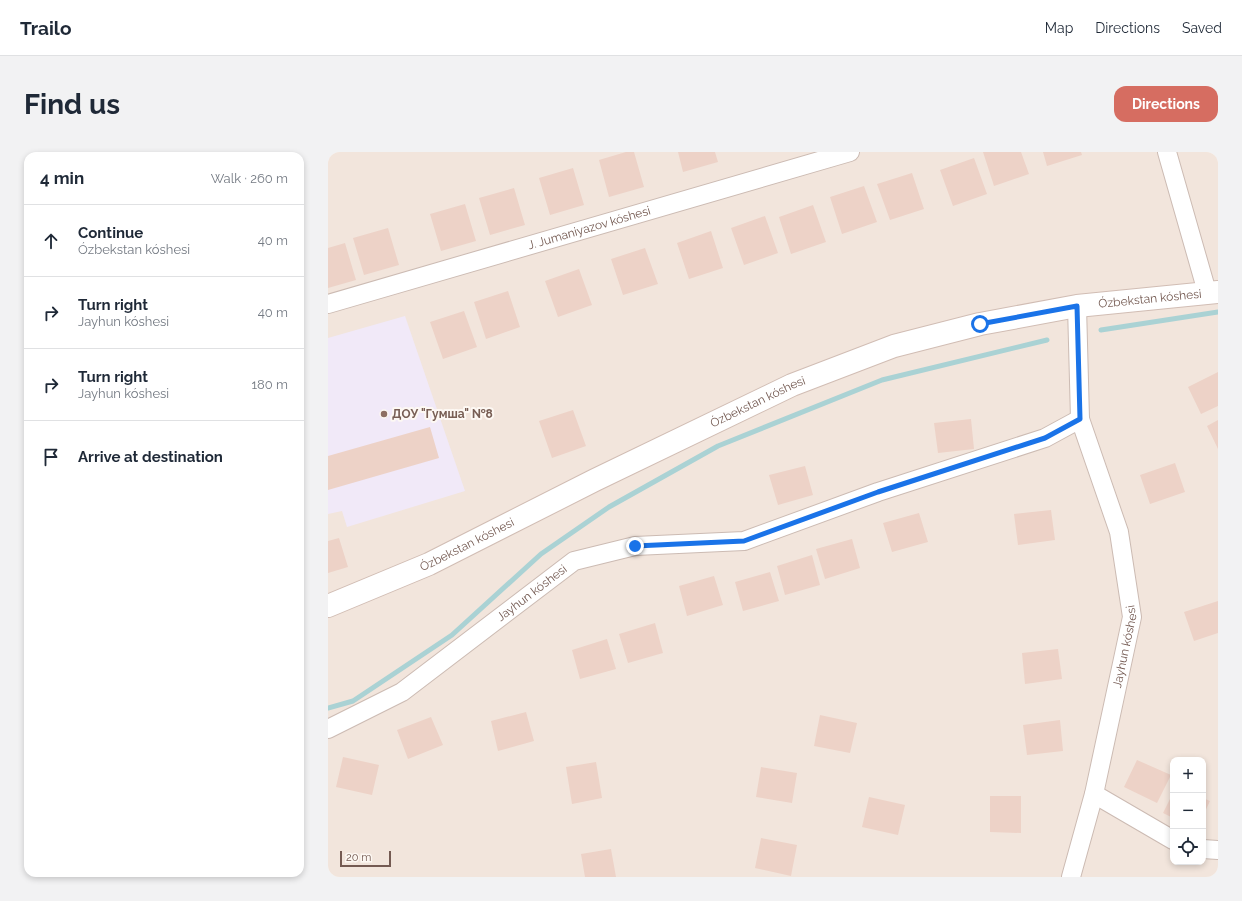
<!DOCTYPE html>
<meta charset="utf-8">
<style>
body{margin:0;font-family:Raleway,sans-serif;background:#f2f2f3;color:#1f2937}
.controls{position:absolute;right:12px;bottom:12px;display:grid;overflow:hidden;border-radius:8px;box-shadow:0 2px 6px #0003}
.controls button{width:36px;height:36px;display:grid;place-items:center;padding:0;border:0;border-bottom:1px solid #e0e1e3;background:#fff;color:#1f2937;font:20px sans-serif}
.scale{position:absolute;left:12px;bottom:10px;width:51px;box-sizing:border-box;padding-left:4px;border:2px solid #745a52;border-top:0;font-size:11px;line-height:14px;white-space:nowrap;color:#745a52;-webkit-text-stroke:3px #fdf8f3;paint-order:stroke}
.stop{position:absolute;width:12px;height:12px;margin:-9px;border:3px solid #1a73e8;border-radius:50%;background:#fff}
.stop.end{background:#1a73e8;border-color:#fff;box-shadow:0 1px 4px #0008}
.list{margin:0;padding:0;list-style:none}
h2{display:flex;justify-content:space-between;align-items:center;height:52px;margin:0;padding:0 16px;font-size:17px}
h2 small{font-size:13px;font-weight:400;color:#747a83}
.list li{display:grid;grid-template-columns:26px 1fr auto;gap:12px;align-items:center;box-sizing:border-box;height:72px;padding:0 16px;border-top:1px solid #e0e1e3}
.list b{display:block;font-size:15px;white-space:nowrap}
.list p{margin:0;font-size:13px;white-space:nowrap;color:#747a83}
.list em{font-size:13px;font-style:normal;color:#747a83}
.icon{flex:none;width:22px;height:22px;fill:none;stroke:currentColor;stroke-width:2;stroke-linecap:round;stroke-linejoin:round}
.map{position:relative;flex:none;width:890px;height:725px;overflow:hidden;border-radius:12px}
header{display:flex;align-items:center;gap:24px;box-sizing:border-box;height:56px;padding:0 20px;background:#fff;border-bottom:1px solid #e0e1e3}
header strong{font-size:19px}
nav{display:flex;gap:22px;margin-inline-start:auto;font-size:14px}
.intro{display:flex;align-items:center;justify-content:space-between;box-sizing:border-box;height:96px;padding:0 24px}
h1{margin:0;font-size:28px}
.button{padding:10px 18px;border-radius:12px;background:#d66d61;color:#fff;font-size:14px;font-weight:700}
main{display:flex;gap:24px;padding:0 24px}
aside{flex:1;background:#fff;border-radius:12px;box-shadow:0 2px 6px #0003}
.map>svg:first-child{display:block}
</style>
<header>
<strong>Trailo</strong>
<nav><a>Map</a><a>Directions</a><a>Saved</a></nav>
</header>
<div class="intro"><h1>Find us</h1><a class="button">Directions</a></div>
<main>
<aside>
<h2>4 min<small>Walk · 260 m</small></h2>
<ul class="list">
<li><svg class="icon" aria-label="ahead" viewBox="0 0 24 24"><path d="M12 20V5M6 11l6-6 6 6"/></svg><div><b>Continue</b><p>Ózbekstan kóshesi</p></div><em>40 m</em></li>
<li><svg class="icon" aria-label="right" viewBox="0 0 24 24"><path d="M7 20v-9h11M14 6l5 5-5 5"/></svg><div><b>Turn right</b><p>Jayhun kóshesi</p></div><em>40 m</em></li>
<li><svg class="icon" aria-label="right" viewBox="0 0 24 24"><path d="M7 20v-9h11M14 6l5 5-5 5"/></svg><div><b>Turn right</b><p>Jayhun kóshesi</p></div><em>180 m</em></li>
<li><svg class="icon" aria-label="arrive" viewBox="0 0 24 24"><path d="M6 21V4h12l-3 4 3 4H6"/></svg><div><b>Arrive at destination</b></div></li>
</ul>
</aside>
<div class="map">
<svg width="890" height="725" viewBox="0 0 890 725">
<rect width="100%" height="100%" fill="#fbf4ed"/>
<path fill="#f2e5dc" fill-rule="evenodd" d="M0,0H890V725H0ZM845,608H875V710H845Z"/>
<path fill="#f1e9f8" d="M77,164L137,339L19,375L14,359L0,362V186Z"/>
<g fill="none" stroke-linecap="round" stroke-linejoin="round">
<path stroke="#aad2d4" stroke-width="5" d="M773,178L890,160
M0,556L25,549L124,483L213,402L281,355L390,294L554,228L719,188"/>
</g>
<path fill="#edd2c7" d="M298,0H306L316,35L281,45L271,8Z
M350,0H387L390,10L355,20Z
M655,0H693L701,22L666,34Z
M715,0H753L754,3L719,14Z
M646,6L659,42L625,54L612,18Z
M245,16L256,53L222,63L211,26Z
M584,21L596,57L562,68L549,32Z
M536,34L549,70L514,82L502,45Z
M186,36L197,73L162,83L151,46Z
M137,52L148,89L113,99L102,62Z
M485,53L498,90L463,102L451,65Z
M437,64L450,101L416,113L403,76Z
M60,76L71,113L36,123L25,86Z
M383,79L395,116L361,127L349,91Z
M17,91L28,128L0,136V96Z
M317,96L330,132L295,143L283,107Z
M251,117L264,153L230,165L217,129Z
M180,139L192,175L158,187L146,150Z
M136,159L149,195L115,207L102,170Z
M890,220V254L873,262L860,235Z
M245,258L258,294L224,306L211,269Z
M643,267L646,297L610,301L606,271Z
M890,268V297L879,274Z
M102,275L111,306L0,338V304Z
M847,311L857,340L822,352L812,323Z
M477,314L485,343L450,353L441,323Z
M723,358L727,388L690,393L686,362Z
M591,361L600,390L564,400L555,371Z
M11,386L20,415L0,421V389Z
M524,387L532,416L497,427L488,397Z
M484,403L492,433L457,443L449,414Z
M442,420L451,449L415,459L407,430Z
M386,424L395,453L359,464L351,434Z
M890,449V481L866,489L856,460Z
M327,471L335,501L300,511L291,482Z
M279,487L288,517L252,527L244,498Z
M730,497L734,527L697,532L694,501Z
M198,560L206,589L170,599L163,569Z
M492,563L529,571L522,601L486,594Z
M103,565L115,593L80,607L69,578Z
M732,568L735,599L699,603L695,573Z
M15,605L51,613L44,643L8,635Z
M809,608L843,623L829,651L796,635Z
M268,610L274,646L244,652L238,615Z
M433,615L469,621L464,651L428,645Z
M845,641V666L835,661Z
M662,644H693V681L662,680Z
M541,645L577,653L570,683L534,675Z
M875,646L882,649L875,664Z
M433,686L469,693L463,724L427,716Z
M283,697L288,725H257L253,702Z"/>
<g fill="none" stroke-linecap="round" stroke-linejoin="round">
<defs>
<g id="street">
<path d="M839,0L879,140"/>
<path id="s1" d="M0,152L522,0"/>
<path id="s2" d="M0,577L74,540L246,409L307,394L416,389L550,340L717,286L752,267"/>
<path d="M766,642L845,688"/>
<path d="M875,697L890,698"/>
<path id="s3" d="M743,725L766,642L804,465L791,380L752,267L749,154"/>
</g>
<g id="secondary">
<path id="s4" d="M0,454L101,412L267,328L464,233L566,194L652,172L749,154L890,140"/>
</g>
</defs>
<use href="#street" stroke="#ccbbb3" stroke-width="20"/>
<use href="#secondary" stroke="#d1bdb4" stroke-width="24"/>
<use href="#street" stroke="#fff" stroke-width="18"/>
<use href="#secondary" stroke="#fff" stroke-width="22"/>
</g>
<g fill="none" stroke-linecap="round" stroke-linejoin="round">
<path stroke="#1a73e8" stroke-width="5" d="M307,394L416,389L550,340L717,286L752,267L749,154L652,172"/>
</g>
<circle fill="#8d6e63" stroke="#fdf8f3" stroke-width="1.5" cx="56" cy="262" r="4"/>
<g text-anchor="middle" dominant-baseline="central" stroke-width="4" stroke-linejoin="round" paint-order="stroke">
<g font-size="12" fill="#745a52" stroke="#fdf8f3">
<text stroke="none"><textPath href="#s1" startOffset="272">J. Jumaniyazov kóshesi</textPath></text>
<text stroke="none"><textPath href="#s4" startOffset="884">Ózbekstan kóshesi</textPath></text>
<text stroke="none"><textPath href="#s4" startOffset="476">Ózbekstan kóshesi</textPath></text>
<text stroke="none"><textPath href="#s4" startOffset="152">Ózbekstan kóshesi</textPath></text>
<text stroke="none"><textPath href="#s2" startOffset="246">Jayhun kóshesi</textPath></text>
<text stroke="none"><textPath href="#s3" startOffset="237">Jayhun kóshesi</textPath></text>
</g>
<g font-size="12" font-weight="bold" fill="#785e54" stroke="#fdf8f3" text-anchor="start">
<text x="64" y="262">ДОУ "Гумша" №8</text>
</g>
</g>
</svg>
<div class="controls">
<button>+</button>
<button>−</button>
<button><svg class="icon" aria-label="locate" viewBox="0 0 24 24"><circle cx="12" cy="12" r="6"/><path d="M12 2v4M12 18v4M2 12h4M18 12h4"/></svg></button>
</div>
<div class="scale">20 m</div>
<div class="stop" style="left:652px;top:172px"></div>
<div class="stop end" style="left:307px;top:394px"></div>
</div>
</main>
